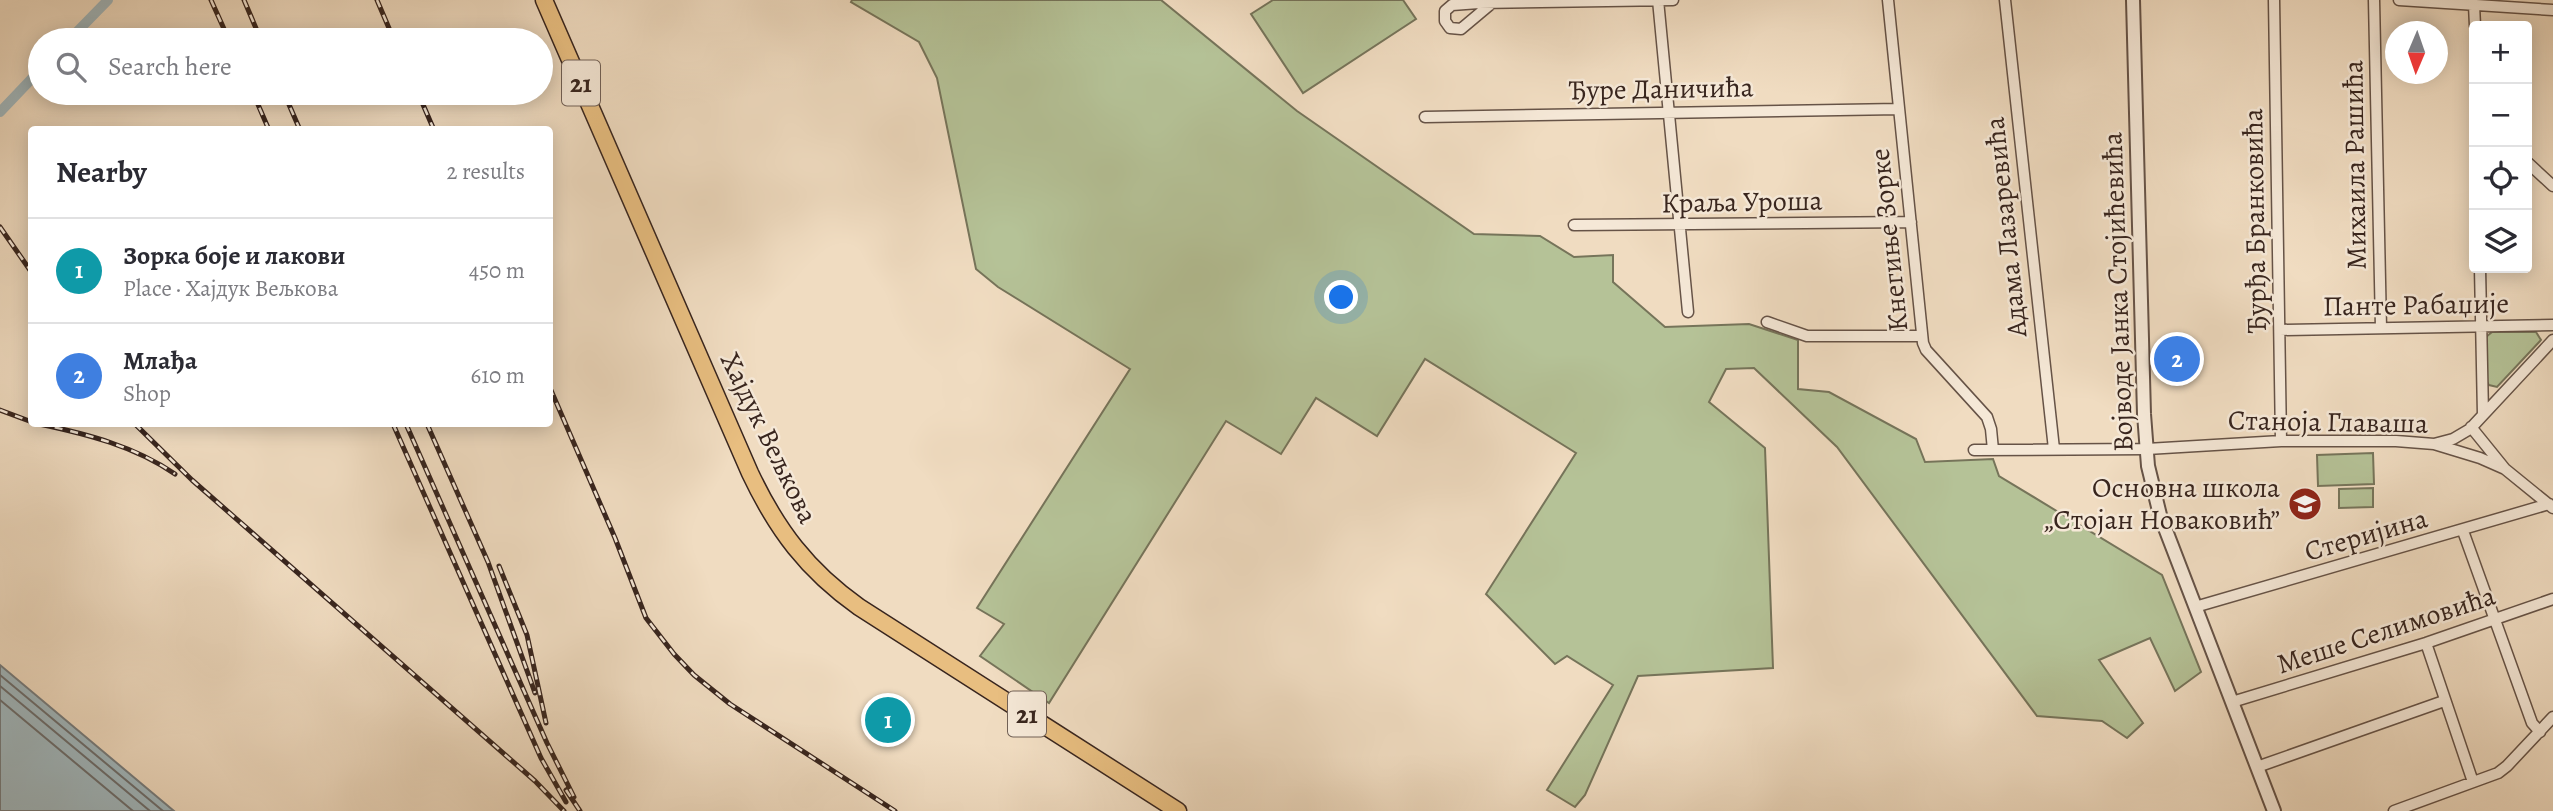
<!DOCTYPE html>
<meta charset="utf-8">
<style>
body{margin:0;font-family:Alegreya,serif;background:#f7f7f7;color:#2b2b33}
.controls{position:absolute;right:21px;top:21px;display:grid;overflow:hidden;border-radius:7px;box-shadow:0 4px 18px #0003}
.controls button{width:63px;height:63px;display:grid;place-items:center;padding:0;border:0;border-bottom:2px solid #e1e1e2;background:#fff;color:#2b2b33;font:35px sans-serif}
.compass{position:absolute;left:2385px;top:21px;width:63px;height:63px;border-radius:50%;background:#fff;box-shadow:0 4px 18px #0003;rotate:182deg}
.you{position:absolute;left:1342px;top:298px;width:24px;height:24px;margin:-18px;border:5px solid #fff;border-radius:50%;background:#1a73e8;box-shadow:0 0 0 10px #1a73e833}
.badge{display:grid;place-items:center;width:46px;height:46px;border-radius:50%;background:#8f2418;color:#fff;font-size:23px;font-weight:700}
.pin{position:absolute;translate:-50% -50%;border:4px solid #fff;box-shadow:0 2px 7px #0006}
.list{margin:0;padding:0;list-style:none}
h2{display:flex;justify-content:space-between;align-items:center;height:91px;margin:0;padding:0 28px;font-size:30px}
h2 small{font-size:23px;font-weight:400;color:#7c7c81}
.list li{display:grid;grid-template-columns:46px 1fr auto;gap:21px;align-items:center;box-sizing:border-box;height:105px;padding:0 28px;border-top:2px solid #e1e1e2}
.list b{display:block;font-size:26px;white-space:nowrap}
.list p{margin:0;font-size:23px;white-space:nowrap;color:#7c7c81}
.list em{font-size:23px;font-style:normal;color:#7c7c81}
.icon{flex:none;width:38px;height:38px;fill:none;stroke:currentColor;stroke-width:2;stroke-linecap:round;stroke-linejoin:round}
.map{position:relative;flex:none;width:2553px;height:811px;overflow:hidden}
.search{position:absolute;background:#fff;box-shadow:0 4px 18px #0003;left:28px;top:28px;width:525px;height:77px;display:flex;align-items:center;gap:18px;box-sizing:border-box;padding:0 24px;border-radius:38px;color:#7c7c81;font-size:26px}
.panel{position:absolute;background:#fff;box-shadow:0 4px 18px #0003;left:28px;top:126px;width:525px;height:301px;border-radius:7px}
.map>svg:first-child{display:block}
</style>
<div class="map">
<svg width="2553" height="811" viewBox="0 0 2553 811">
<rect width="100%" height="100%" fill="#f0dcc1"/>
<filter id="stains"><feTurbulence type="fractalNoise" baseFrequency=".00286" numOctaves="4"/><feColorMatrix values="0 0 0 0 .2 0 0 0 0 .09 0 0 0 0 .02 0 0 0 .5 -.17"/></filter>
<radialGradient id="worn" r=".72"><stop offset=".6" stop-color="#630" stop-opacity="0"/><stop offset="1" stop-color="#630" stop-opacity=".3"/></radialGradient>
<path fill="#b5c297" stroke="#76745a" stroke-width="2" d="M852,0H1161L1297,111L1474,234L1540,236L1574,257L1613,255V282L1665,327L1749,324L1798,340V389L1829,392L1916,439L1925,462L1993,459L1999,476L2162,575L2201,672L2175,691L2150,638L2099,660L2143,723L2127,738L2102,721L2037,716L1837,447L1754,368L1726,369L1709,402L1765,448L1773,668L1638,676L1585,795L1575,807L1547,790L1613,685L1567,656L1555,664L1486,594L1576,453L1425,359L1377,436L1316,398L1281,454L1226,421L1049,703L980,656L1004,624L977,608L1130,369L998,287L976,269L937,78L919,42L851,2Z
M1273,0H1403L1416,19L1303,93L1251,14Z
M2492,332H2536L2541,340L2497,387L2489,385L2487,382L2486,337Z
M2373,453L2374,484L2318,486L2317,455Z
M2373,488V507L2339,508V489Z"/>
<path fill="#a0b8bf" stroke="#767d7f" stroke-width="2" d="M0,665L174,811H0Z"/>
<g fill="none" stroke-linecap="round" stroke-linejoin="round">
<path stroke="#6c6e6e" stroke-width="2" d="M0,675L163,811
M0,686L150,811
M0,700L133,811"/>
<path stroke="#a0b8bf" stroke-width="10" d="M69,40L108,0
M0,112L40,70"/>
<defs>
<path id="minor" d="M1658,0L1688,312
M1888,0L1923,343L1926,350L1987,417L1991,429L1993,450
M2005,0L2054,449
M2274,0L2281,441
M2374,0L2381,328
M2399,0L2553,10
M1492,3L1461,29L1450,28L1445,21V11L1452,5L1479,3L1673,0
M2474,5L2475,26
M1425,117L1899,109
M2527,162L2553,186
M1574,225L1911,222
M2480,268L2483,415
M1767,322L1807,336H1922
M2280,330L2553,325
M2471,427L2505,469L2553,508
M2434,444L2453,439L2470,429L2553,340
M1974,450L2147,449L2281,441H2396L2434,444L2480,458L2505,469
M2463,531L2532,723L2540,732
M2195,607L2549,504
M2426,643L2473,782
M2232,702L2426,643L2553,599
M2257,767L2444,701
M2394,811L2498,773L2507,766L2553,717"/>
<path id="tertiary" d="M2133,0L2144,414L2148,466L2160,515L2274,811"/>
<path id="primary" d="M544,0L750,473C777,530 807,570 859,607L1178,811"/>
</defs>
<use href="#minor" stroke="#665347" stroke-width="13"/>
<use href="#tertiary" stroke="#665347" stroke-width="16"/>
<use href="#primary" stroke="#38251e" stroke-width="19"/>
<use href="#minor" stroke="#f5e8d7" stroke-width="10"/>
<use href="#tertiary" stroke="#f5e8d7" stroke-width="12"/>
<use href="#primary" stroke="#e8be80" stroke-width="16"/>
<defs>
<path id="rail" d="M211,0L229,40
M244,0L261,40
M377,0L394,40
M253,93L269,130
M284,93L300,130
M418,93L434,130
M0,227L32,273
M550,388L615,538L646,618L674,654L694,675L730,704L895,811
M0,410L32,422
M39,424C87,434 134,446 175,474
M135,424L192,480L535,781L564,811
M393,424L541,758L566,802
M406,424L547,743L574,797
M427,424L488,562L535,693
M499,566L527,635L546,723
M566,790L580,811"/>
</defs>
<use href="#rail" stroke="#38251e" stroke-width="5"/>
<use href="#rail" stroke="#f5e8d7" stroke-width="2.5" stroke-dasharray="8" stroke-linecap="butt"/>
</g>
<defs>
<symbol id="school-disc" viewBox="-11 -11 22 22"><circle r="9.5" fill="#8f2418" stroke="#f5e8d7"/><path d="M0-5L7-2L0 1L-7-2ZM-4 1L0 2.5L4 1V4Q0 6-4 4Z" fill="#fff"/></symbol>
</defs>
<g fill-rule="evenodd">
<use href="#school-disc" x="2286" y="485" width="38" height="38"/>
</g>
<g text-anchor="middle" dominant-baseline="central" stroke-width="5" stroke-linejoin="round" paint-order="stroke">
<g fill="#f5e8d7" stroke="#716056" stroke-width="2">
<rect x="562" y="60.5" width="38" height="45" rx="5"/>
<rect x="1008" y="691.5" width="38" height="45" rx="5"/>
</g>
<g font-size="26" font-weight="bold" fill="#38251e">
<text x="581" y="83">21</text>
<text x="1027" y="714">21</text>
</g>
<g font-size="28" fill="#38251e" stroke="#f5e8d7">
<text transform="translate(1661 89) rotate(-1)">Ђуре Даничића</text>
<text transform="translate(2355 165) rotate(-91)">Михаила Рашића</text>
<text transform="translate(1742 202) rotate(-1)">Краља Уроша</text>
<text transform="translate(2255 221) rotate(-91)">Ђурђа Бранковића</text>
<text transform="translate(2006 227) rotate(-96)">Адама Лазаревића</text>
<text transform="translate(1889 240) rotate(-96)">Кнегиње Зорке</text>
<text transform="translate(2118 292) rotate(-92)">Војводе Јанка Стојићевића</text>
<text transform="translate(2416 305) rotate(-1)">Панте Рабаџије</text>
<text transform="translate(2328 422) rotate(1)">Станоја Главаша</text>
<text transform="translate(769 438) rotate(64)">Хајдук Вељкова</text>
<text transform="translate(2366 535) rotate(-16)">Стеријина</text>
<text transform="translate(2386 630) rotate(-18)">Меше Селимовића</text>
</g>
<g font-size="28" fill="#38251e" stroke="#f5e8d7" text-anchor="end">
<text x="2280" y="488">Основна школа<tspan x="2280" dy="32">„Стојан Новаковић”</tspan></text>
</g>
</g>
<rect width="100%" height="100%" filter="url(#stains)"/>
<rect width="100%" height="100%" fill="url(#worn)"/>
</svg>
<div class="controls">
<button>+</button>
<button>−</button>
<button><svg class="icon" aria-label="locate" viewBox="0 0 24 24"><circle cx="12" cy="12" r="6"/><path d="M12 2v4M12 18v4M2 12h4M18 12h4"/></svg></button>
<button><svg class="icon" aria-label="layers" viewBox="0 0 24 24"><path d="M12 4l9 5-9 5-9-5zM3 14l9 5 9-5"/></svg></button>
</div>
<svg class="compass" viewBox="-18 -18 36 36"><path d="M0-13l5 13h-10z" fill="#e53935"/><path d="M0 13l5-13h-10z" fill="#7c7c81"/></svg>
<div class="you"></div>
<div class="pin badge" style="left:888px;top:720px;background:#0f9aa8">1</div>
<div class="pin badge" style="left:2177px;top:359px;background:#3f7fe0">2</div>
<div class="search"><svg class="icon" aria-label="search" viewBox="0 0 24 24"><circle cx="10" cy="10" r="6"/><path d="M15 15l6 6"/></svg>Search here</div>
<section class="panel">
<h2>Nearby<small>2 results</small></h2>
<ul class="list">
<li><span class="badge" style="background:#0f9aa8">1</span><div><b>Зорка боје и лакови</b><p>Place · Хајдук Вељкова</p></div><em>450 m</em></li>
<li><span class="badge" style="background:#3f7fe0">2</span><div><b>Млађа</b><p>Shop</p></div><em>610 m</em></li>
</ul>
</section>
</div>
